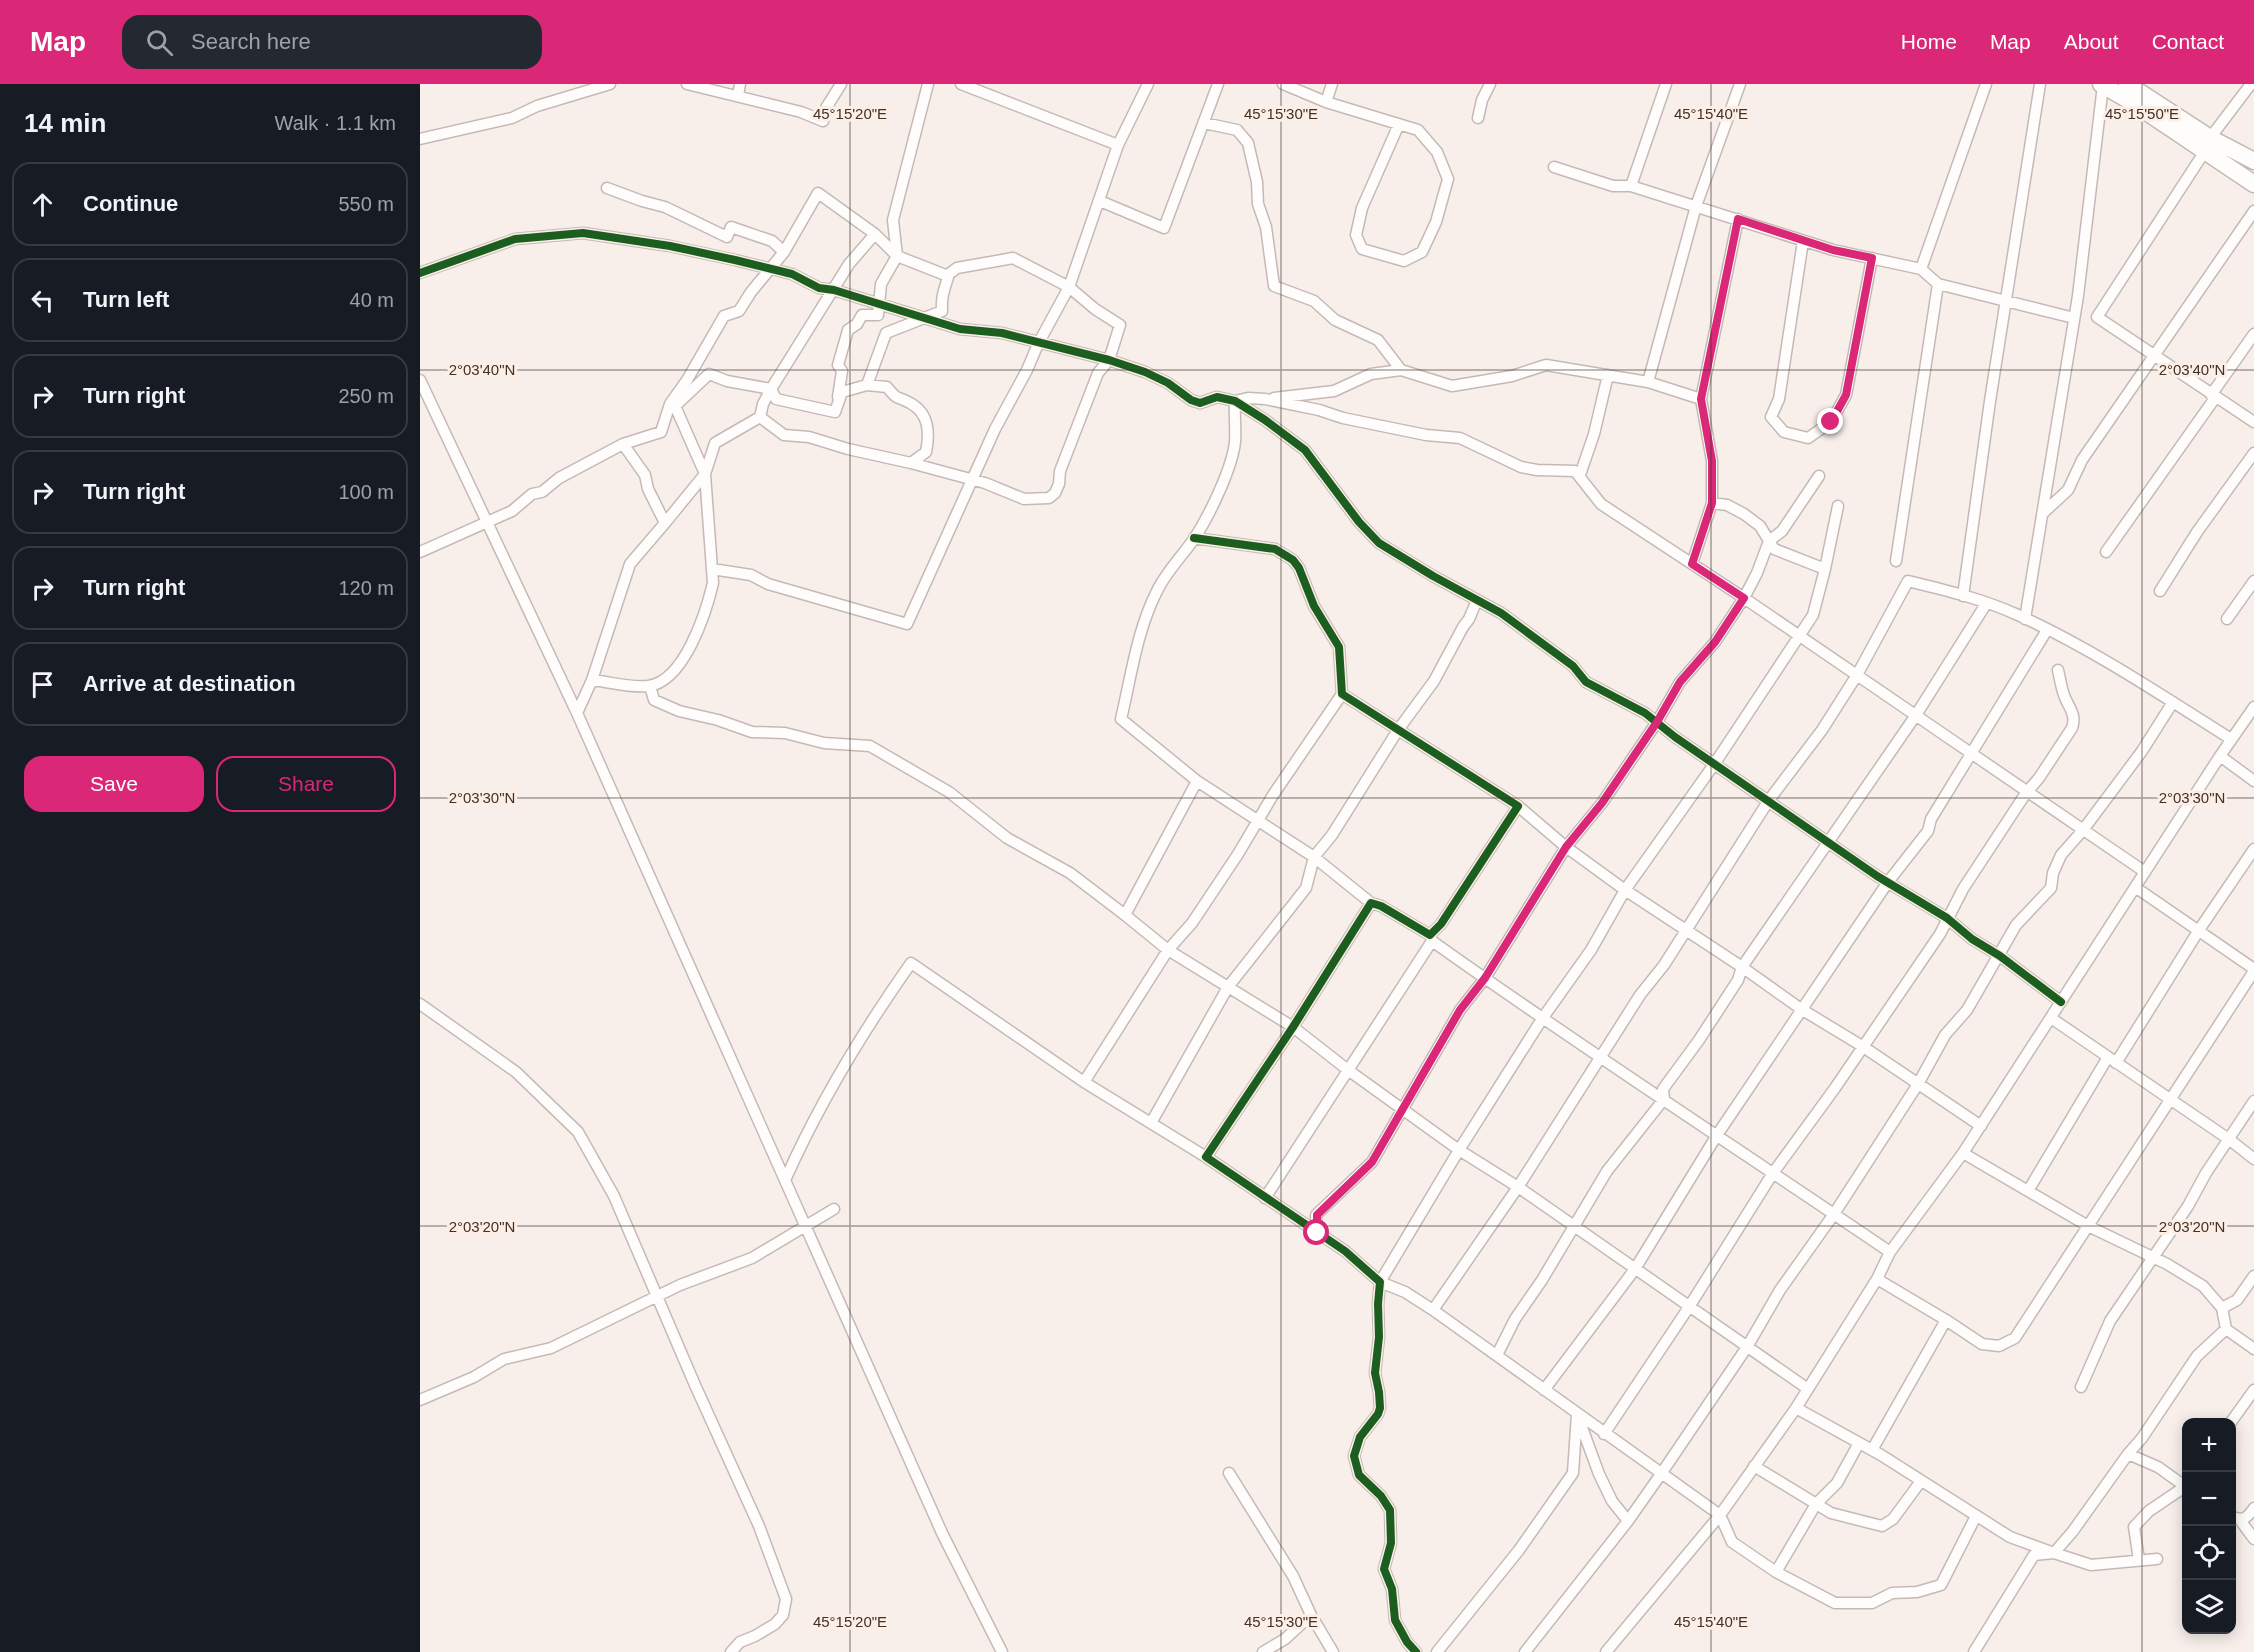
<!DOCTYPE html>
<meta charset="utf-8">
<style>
body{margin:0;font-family:Helvetica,sans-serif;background:#242831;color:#f1f3f6}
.controls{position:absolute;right:18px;bottom:18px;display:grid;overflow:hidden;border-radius:12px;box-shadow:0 3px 15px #0003}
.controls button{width:54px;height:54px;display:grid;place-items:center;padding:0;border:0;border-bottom:2px solid #363941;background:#171b24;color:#f1f3f6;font:30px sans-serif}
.stop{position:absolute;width:18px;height:18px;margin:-14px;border:4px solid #db2777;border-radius:50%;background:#fff}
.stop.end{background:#db2777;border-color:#fff;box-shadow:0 2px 6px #0008}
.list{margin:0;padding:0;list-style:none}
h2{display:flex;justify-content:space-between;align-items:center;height:78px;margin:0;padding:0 24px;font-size:26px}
h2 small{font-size:20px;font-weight:400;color:#9ea1a6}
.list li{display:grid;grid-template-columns:39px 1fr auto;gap:18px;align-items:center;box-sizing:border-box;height:84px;margin:0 12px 12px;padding:0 12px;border:2px solid #363941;border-radius:18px}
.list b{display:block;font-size:22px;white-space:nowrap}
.list em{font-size:20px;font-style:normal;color:#9ea1a6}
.actions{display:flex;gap:12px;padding:18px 24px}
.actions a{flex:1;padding:14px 0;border:2px solid #db2777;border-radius:18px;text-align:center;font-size:21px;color:#db2777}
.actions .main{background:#db2777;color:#fff}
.icon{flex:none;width:33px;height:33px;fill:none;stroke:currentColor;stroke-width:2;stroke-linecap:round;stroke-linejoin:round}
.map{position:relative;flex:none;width:1834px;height:1568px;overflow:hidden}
header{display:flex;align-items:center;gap:36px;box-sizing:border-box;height:84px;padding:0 30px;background:#db2777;color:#fff}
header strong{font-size:28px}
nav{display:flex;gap:33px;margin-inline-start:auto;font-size:21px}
.search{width:420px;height:54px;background:#242831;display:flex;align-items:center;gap:15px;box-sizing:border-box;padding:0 21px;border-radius:18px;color:#9ea1a6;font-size:22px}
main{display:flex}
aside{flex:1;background:#171b24}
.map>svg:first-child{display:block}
</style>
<header>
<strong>Map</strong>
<div class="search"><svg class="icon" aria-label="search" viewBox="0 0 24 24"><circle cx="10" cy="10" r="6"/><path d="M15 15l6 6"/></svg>Search here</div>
<nav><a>Home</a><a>Map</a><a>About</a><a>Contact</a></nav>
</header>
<main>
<aside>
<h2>14 min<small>Walk · 1.1 km</small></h2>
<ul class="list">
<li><svg class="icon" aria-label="ahead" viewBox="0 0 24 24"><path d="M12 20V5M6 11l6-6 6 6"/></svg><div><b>Continue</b></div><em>550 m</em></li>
<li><svg class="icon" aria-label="left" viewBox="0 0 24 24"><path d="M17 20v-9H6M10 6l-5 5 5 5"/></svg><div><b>Turn left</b></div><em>40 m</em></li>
<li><svg class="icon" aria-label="right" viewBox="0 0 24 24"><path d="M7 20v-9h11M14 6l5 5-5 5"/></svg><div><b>Turn right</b></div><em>250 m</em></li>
<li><svg class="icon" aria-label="right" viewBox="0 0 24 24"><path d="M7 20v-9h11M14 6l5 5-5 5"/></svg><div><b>Turn right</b></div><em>100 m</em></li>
<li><svg class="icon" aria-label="right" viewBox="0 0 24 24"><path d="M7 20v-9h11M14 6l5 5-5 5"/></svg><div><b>Turn right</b></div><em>120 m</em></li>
<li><svg class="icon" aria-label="arrive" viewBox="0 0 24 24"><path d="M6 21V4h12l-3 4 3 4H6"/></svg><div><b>Arrive at destination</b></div></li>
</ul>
<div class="actions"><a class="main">Save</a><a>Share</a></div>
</aside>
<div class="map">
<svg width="1834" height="1568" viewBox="0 0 1834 1568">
<rect width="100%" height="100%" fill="#f8efeb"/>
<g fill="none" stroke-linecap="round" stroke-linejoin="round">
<defs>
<path id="minor" d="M267,0L381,28L403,37L406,24L421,0
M541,0L698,61
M863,0L906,18L998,46L1017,68L1028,95L1016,138L1002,168L984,177L942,165L936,151L942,124L979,40
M318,12L320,0
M906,18L912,0
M1058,34L1062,16L1070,0
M784,39L817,46L828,59L837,98L838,120L846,143L854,202L894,217L915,236L958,256L981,286
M1790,54L1831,0
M0,55L92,34L117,22L190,0
M1785,67L1677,233L1834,338
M1134,83L1193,102H1211L1413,166L1501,185L1518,200L1654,234
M1211,102L1246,0
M187,104L222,117L245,123L307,153L311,143L352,157L364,168L398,109L455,150L477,172L528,192
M680,117L744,144L798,0
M1383,157L1359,315L1351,333L1364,348L1388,354L1411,338L1426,311L1452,174
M1501,185L1566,0
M0,189L95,155L163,149L250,162L315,176L372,190L399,204L414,206L540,245L582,249L689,276L725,288L748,299L771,316L780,319L797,313L815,317L845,336L885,366L939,438L959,459L1013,492L1081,529L1153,582L1166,598L1225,629L1255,653L1457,792L1527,834L1552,855L1580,872L1641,918
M0,296L157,629L522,1449L582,1568
M1228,298L1276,122L1320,0
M447,301L466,249L522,227C521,211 525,204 529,190L537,184L593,174L649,203L675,225L700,241L689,276L678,289L640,387L639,400L635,409L629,414L604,415L565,399L491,379
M1791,311L1834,250
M418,313L422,287L418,281L428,246L437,240L442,231H458L461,200L477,172L473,136L508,0
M854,314L914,307L951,290L981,286L1032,302L1092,292L1126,281L1228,298L1281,315
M815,317L828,314L845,315L899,326L923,334L1006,351L1040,354L1101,383L1117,386L1155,387L1181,420L1324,514L1337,489L1349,457L1362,447L1399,392
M815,317C814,331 816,344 815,358C812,385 789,432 774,455C762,472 746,488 737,507C717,546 711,593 701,635L777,697L894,773L951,819
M250,320L267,296L304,232L319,227L331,208L364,168
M1160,391L1174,350L1188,291
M1292,419L1307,421L1324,430L1340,442L1354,465L1405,485L1418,422
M1622,430L1648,406L1662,376L1834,127
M245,439L285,390L295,359L340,333L343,320L351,305L429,180L455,150
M774,454L855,465L873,476L879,484L894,522L919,563L922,610L1098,722L1021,840L1010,851L961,822L951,819L873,943L786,1073L925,1167L960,1198L958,1220L959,1253L955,1289L959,1308L960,1324L958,1330L940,1353L934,1372L939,1391L961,1412L970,1426L971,1459L964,1485L972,1505L975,1536L987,1558L996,1568
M0,468L92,427L112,410L122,408L139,394L203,360L241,348L250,320L255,322L289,290L307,297L351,305L356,315L415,328L422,308L447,301L467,303C479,318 476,311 490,319C509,329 510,348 506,368L491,379L428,365L389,353L364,351L340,333
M1686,468L1795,314
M1476,477L1518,200
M1272,480L1292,419V377L1281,315L1318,135
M292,485L331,491L348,500L487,540L575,345L607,286L618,260L649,203L698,61L728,0
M1405,485L1393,531L1295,679L1205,806L1171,866L1122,935L1039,1066L960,1198L985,1208L1013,1226L1300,1431L1312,1458L1356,1488L1415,1519H1452L1472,1509L1497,1508L1521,1501L1556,1432
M1740,507L1777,448L1834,369
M1543,512L1570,317L1620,0
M1605,535L1658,212L1683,1
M1807,535L1834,497
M172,596C190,598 210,604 228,602C264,598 286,529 293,499L285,390L255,322
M230,602L234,616L259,627L298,636L332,648L365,649L404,659L450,662L529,708L587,754L650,789L705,831
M157,629L172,596L210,480L245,439L228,405L225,391L203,360
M1800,672L1834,697
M777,697L705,831L748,866L772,839L818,770L853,711L922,610
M1098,722L1146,763L1205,806L1322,883L1381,925L1442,962L1561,1042
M1715,803L1834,885
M1010,851L1012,857C1162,964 1317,1064 1470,1168
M0,920L96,988L158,1048L194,1112L275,1301L339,1442L366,1515L363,1531L355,1540L335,1552L320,1558L311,1568
M1631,934L1810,1056L1834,1075
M1696,979L1779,846L1834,765
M731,1039L808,903L886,804L894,773L912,751L978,646L1014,597L1043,543L1049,535L1057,516
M1543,1069L1668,1142L1747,1180L1783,1202L1802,1224
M786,1073L664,998L748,866L873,943L928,986L1039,1066L1098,1103L1388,1305
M366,1094C400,1018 443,947 491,879L664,998
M1608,1107L1688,973
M845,1114L1012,857
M897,1149L896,1131L952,1078L1040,926L1065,894L1146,763L1182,719L1237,638L1260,598L1295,558L1324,514C1458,605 1591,697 1725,788
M1834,1192L1817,1216L1802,1224L1806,1245L1834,1265
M1457,1195L1526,1236L1562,1260L1579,1262L1595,1254L1834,887
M1013,1226L1098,1103L1220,911L1244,881L1349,716L1402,646L1437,591L1488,497C1525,506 1563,515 1598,531C1673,565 1741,611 1811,655
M1077,1271L1095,1235L1122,1196L1187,1087L1244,1015L1243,1005L1279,956L1318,896L1322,883L1496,631L1566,520
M1661,1303L1690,1237L1768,1122L1786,1089L1834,1017
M1124,1306L1215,1185L1297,1051L1468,798L1508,747L1511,735L1627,546
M0,1316L54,1293L84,1275L131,1264L260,1201L332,1174L414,1125
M1376,1324L1461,1371L1590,1453L1634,1469L1653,1447L1708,1370L1722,1354L1777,1272L1806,1245
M1811,1338L1834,1306
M1184,1350L1269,1223L1353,1089L1415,1004L1520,850L1543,805L1606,709L1619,694L1652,644C1657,630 1648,623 1644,611C1641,603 1640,594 1638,586
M1452,1366L1526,1236
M1708,1370L1738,1383L1766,1403
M1334,1382L1411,1429L1462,1442L1473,1435L1501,1397
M809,1389L873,1492L891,1531L913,1568
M1812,1433C1824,1437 1827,1434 1834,1424
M1820,1436L1834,1455
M1719,1476L1714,1443L1729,1427L1766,1402
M1356,1488L1396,1420L1417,1399L1439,1359
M843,1568L865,1555L891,1531
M1017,1568L1099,1466L1153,1389L1157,1330L1179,1390L1192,1417L1208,1437
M1105,1568L1208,1437L1241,1390L1327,1263L1360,1206L1414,1130L1498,1000L1525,951L1547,926L1596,841L1631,804L1633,789L1641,771L1663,746L1722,667L1753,618
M1186,1568L1300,1431L1376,1324L1457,1195L1470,1168L1543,1069L1800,672L1834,623
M1554,1568L1614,1471L1634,1469L1671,1481L1737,1475"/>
<path id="trunk" d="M1681,0L1712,18L1834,100
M1707,0L1790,54L1834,77"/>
</defs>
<use href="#minor" stroke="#c4bab5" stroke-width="13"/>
<use href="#trunk" stroke="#c4bab5" stroke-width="19"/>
<use href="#minor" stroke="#fefdfc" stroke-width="10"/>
<use href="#trunk" stroke="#fefdfc" stroke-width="16"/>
<defs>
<path id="cycleway" d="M0,189L95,155L163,149L250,162L315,176L372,190L399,204L414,206L540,245L582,249L689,276L725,288L748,299L771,316L780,319L797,313L815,317L845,336L885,366L939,438L959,459L1013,492L1081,529L1153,582L1166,598L1225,629L1255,653L1457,792L1527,834L1552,855L1580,872L1641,918
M774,454L855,465L873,476L879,484L894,522L919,563L922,610L1098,722L1021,840L1010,851L961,822L951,819L873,943L786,1073L925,1167L960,1198L958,1220L959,1253L955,1289L959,1308L960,1324L958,1330L940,1353L934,1372L939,1391L961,1412L970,1426L971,1459L964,1485L972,1505L975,1536L987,1558L996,1568"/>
</defs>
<use href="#cycleway" stroke="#fdeee6" stroke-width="11"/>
<use href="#cycleway" stroke="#1b5e20" stroke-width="8"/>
</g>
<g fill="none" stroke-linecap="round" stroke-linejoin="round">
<path stroke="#db2777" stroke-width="8" d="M897,1149V1131L952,1078L1040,926L1065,894L1146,763L1182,719L1237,638L1260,598L1295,558L1324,514L1272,480L1292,419V377L1281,315L1318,135L1413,166L1452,174L1426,311L1411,338"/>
</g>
<path fill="none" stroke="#3f322a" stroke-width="1.5" stroke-opacity="0.45" d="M430,0V1568M861,0V1568M1291,0V1568M1722,0V1568M0,286H1834M0,714H1834M0,1142H1834"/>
<g font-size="15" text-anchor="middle" fill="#3f322a" stroke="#fdeee6" stroke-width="6" stroke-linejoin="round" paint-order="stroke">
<text x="430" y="35">45°15'20"E</text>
<text x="861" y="35">45°15'30"E</text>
<text x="1291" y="35">45°15'40"E</text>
<text x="1722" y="35">45°15'50"E</text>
<text x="62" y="291">2°03'40"N</text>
<text x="1772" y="291">2°03'40"N</text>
<text x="62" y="719">2°03'30"N</text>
<text x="1772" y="719">2°03'30"N</text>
<text x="62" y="1148">2°03'20"N</text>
<text x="1772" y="1148">2°03'20"N</text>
<text x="430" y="1543">45°15'20"E</text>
<text x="861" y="1543">45°15'30"E</text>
<text x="1291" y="1543">45°15'40"E</text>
</g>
</svg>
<div class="controls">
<button>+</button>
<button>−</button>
<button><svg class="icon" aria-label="locate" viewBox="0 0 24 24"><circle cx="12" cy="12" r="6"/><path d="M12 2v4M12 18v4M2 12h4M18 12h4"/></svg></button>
<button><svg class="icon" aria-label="layers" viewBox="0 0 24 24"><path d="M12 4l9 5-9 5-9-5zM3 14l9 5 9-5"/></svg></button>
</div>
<div class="stop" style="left:897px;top:1149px"></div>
<div class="stop end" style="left:1411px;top:338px"></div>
</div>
</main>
